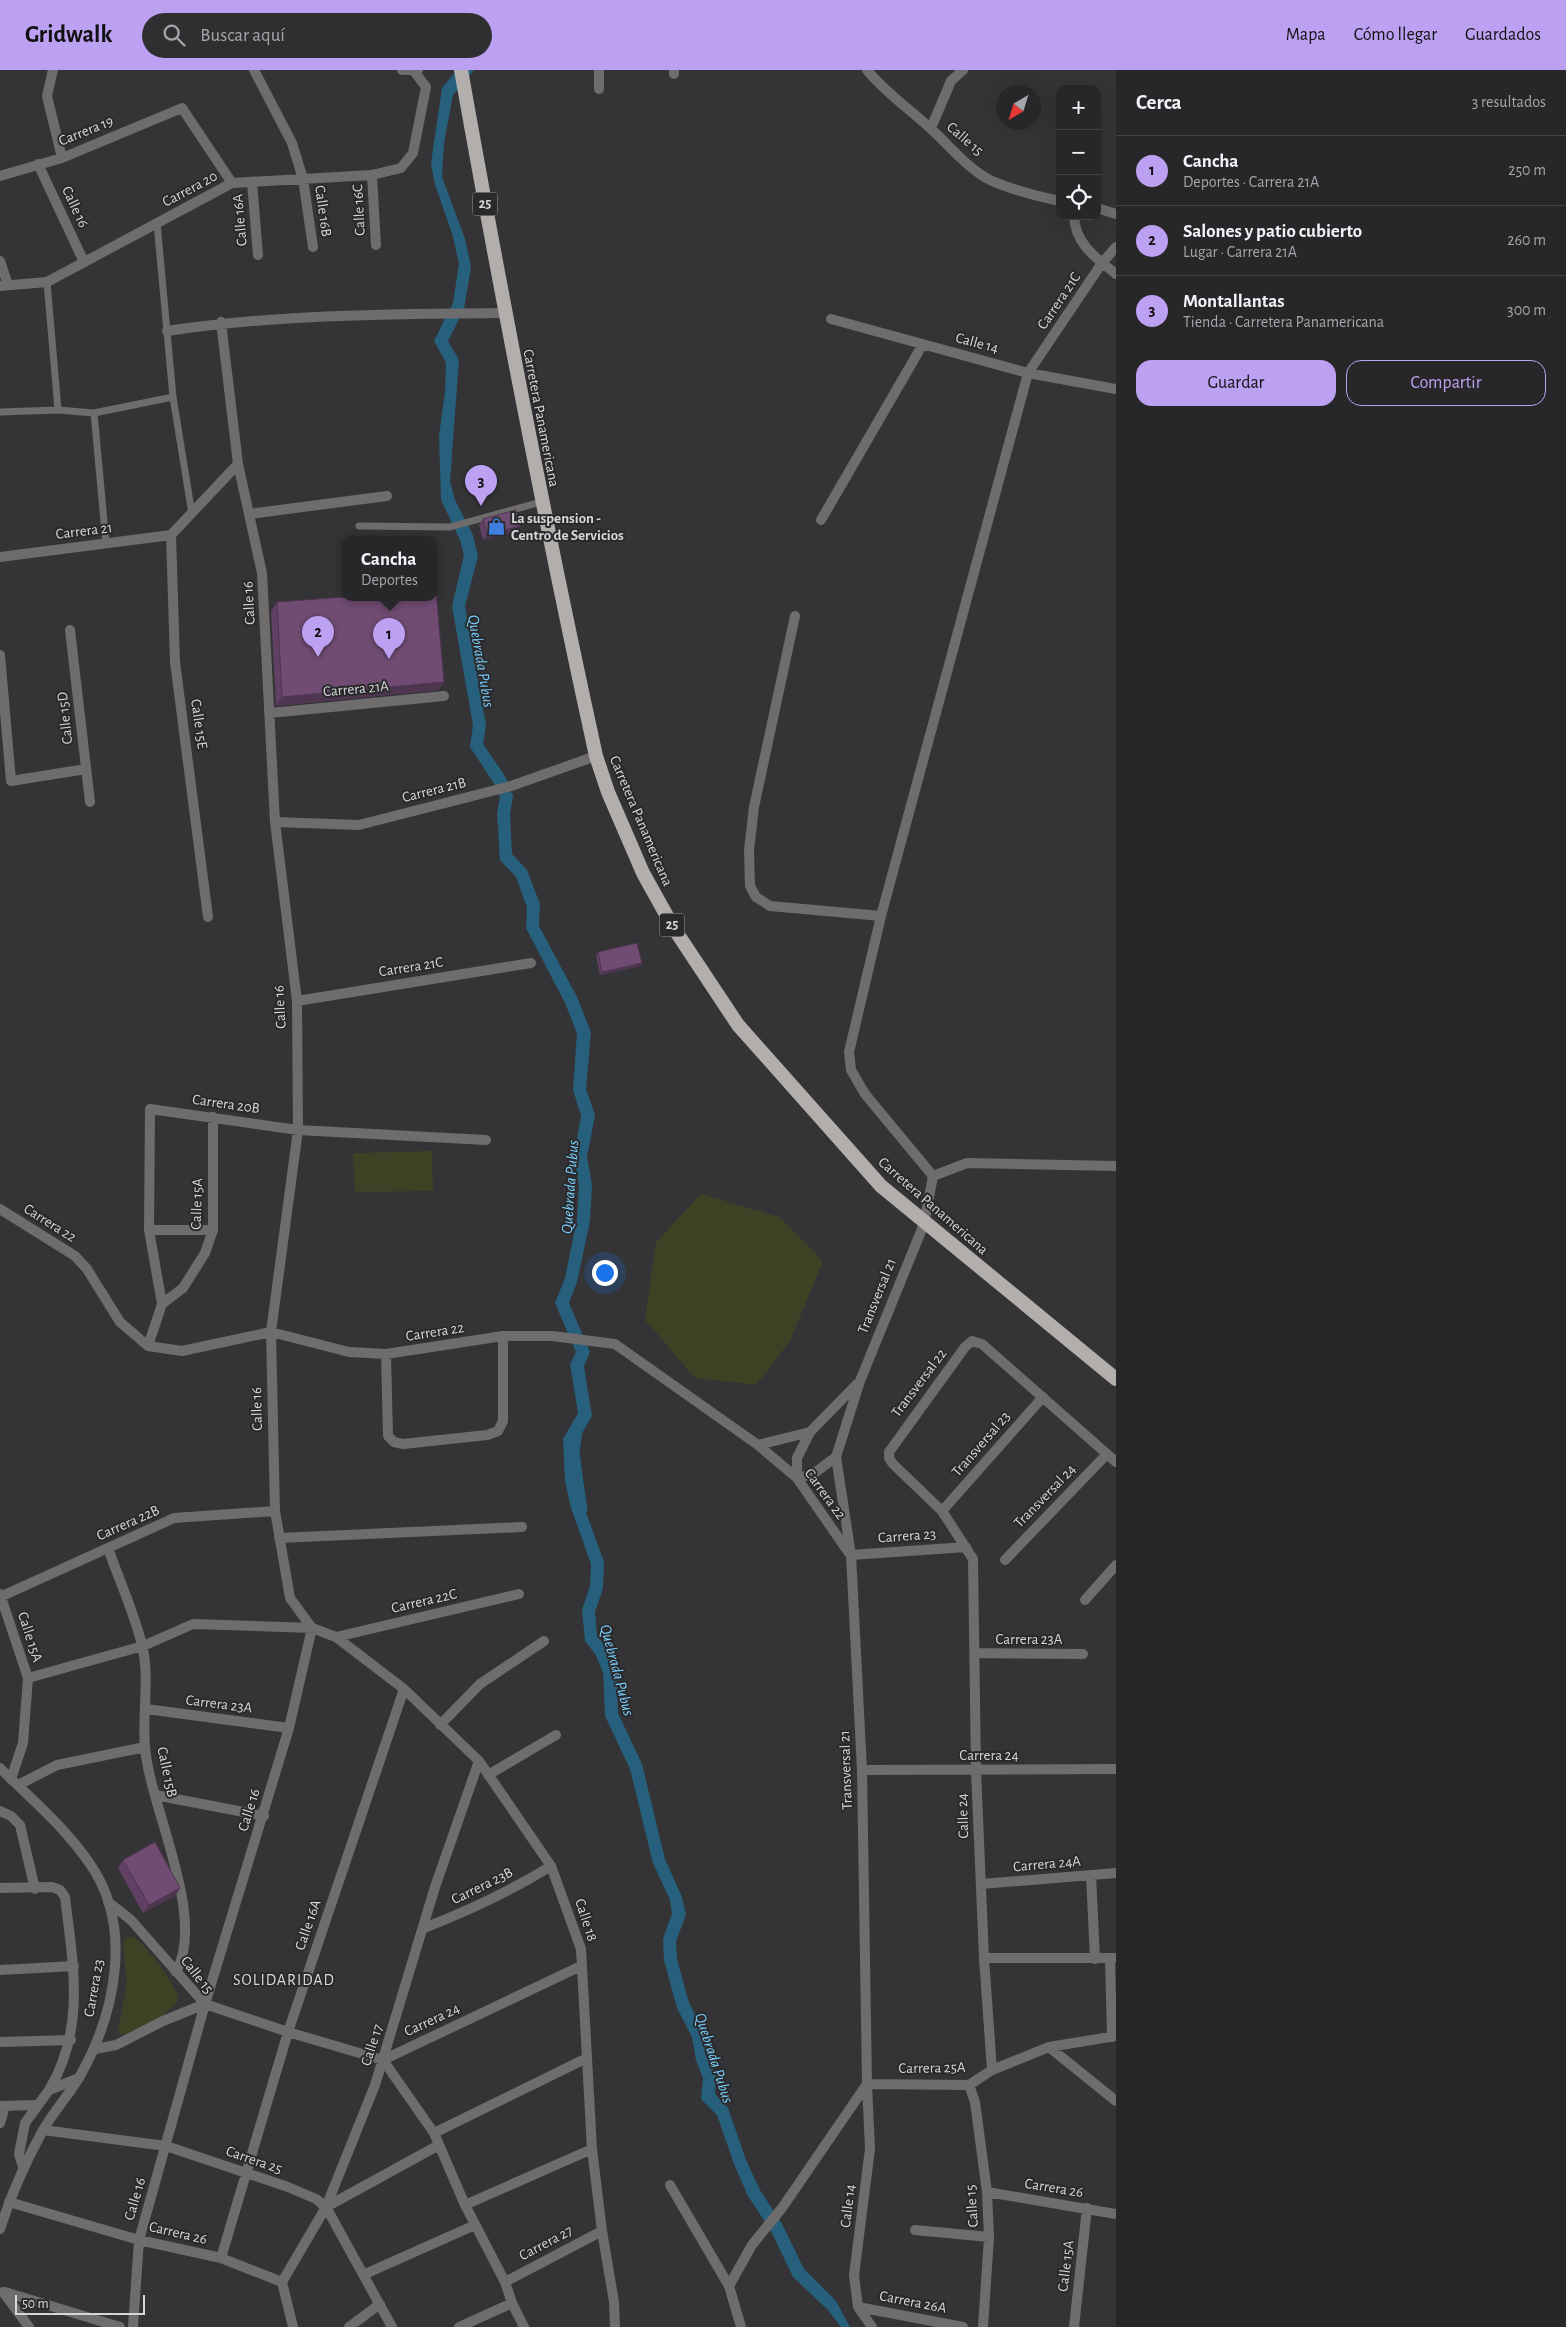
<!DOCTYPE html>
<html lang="es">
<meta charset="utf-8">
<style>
body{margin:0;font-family:"Alegreya Sans",sans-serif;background:#2f2f31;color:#f1f3f6}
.controls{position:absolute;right:15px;top:15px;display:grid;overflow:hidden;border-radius:10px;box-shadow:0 5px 20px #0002}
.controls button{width:45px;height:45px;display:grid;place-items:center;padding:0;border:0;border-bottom:1px solid #434446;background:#272729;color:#f1f3f6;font:25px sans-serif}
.compass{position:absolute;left:996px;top:15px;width:45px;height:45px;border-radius:50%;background:#272729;box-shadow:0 5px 20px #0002;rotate:218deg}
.scale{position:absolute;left:15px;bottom:12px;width:130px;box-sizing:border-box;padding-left:5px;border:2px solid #d7d7d9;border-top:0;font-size:14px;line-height:18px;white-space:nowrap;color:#d7d7d9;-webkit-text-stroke:4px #2a2a2d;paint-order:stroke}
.you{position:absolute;left:604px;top:1202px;width:18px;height:18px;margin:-12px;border:4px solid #fff;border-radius:50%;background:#1a73e8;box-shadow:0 0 0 8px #1a73e833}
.badge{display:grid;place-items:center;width:32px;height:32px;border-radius:50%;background:#bca0f2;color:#111;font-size:16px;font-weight:700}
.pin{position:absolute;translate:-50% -41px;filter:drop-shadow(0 1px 2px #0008)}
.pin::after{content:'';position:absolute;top:26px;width:18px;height:15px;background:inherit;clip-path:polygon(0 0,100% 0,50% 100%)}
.popup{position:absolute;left:342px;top:466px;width:95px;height:65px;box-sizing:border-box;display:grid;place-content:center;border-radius:10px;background:#272729;filter:drop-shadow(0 1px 4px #0005);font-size:16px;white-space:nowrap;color:#a4a5a8}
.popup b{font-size:19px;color:#f1f3f6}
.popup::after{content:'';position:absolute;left:50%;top:100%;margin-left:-10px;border:10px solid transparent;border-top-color:#272729}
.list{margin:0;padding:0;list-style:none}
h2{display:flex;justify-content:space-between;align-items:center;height:65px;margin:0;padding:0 20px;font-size:21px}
h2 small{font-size:16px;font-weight:400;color:#a4a5a8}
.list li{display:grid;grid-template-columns:32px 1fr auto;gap:15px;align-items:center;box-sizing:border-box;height:70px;padding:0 20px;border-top:1px solid #434446}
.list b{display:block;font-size:19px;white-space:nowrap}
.list p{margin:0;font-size:16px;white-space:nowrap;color:#a4a5a8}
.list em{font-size:16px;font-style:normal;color:#a4a5a8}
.actions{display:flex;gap:10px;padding:15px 20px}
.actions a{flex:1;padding:11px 0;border:1px solid #bca0f2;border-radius:15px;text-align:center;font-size:18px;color:#bca0f2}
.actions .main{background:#bca0f2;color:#111}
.icon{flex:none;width:28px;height:28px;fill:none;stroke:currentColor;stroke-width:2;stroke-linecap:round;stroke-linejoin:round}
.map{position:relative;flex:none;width:1116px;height:2257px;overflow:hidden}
header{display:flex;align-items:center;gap:30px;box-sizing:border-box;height:70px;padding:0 25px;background:#bca0f2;color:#111}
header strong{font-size:24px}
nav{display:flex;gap:28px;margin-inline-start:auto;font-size:18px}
.search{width:350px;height:45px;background:#2f2f31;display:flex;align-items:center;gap:12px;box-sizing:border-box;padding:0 18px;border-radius:28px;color:#a4a5a8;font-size:19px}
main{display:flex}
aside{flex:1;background:#272729}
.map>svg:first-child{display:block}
</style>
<header>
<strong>Gridwalk</strong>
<div class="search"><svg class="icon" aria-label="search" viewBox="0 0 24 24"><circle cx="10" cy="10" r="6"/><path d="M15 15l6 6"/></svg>Buscar aquí</div>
<nav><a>Mapa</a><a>Cómo llegar</a><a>Guardados</a></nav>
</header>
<main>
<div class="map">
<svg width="1116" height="2257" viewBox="0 0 1116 2257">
<rect width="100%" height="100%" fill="#343437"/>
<path fill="#3d4225" d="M432,1081L433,1121L355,1122L353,1083Z
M701,1124L779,1147L823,1191L790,1271L756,1315L695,1308L645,1250L656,1172Z
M132,1866C144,1872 179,1917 178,1930C171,1943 137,1962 122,1965L118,1962L127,1912L123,1874L125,1869Z"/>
<path fill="#26607c" d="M457,0H474L453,25L444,73L442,107L465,169L471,197L464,239L448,271L459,290L450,411L455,430L473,465L478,486L465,536L486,655L483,674L505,706L513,726L510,744L512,784L527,800L540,834L539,856L577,927L591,962L586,1019L595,1045L587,1087L592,1115L590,1151L577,1212L569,1233L590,1282L584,1296L592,1346L577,1372L578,1409L583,1434L604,1492L603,1518L595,1542L597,1566L616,1589L618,1643L642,1694L665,1789L682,1827L686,1845L676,1871L677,1889L689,1933L705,1963L708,1987L716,2006L715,2024L728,2038L746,2090L760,2120L782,2154L804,2199L836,2231L850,2257H841L828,2240L793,2207L771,2161L748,2126L734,2094L717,2045L701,2029L703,2008L696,1990L692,1967L677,1938L664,1890L663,1869L672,1844L670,1830L653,1793L630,1699L605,1646L603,1594L585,1571L582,1540L590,1516L591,1494L571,1438L565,1411L563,1369L578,1343L570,1294L576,1282L555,1233L565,1208L577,1149L579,1116L574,1086L581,1046L573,1020L577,963L565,933L526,858L527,837L516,807L500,790L497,743L500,727L493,712L470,677L473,655L452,536L464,485L460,470L441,430L439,366L445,322L446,293L434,271L453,233L459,194L453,167L434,111L431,93L442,18Z"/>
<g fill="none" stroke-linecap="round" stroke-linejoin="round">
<path stroke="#26607c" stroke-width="5" d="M580,1362L577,1383L585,1440
M598,1584L606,1603"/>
<path stroke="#6e6c6c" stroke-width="7" d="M157,153L173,327L192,444
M47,212L58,340
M0,342L58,340L94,343L173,327
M94,343L106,473
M359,456L450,457L541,432"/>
<path stroke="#6e6c6c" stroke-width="10" d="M53,0L47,26L62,88
M254,0L292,73L303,109L313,177
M402,0H418
M599,0V19
M867,0C885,22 908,38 929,57C948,74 967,98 990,110C1012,120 1036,126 1060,131
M674,4V0
M931,58L951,11L963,0
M38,94L84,192
M372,105L376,175
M0,106L62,88L182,38L232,113
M252,112L258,185
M1097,138L1116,144
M1074,146C1075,174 1096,188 1116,204
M0,191L8,215
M0,216L47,212L232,113L372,105L401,98L413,83L426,17L414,1
M831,249L1028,303L1116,319
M167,261C278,244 391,244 504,243
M249,444L387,426
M821,450L923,274
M171,465L175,592L208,847
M171,465L238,394
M0,487L171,465
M795,546L754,737L749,780L750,816L756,827L770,836L881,846
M70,560L90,732
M0,585L11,711L86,699
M270,643L444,626
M275,752L359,755L511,716L596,686
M297,931L531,893
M933,1106L967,1093L1116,1096
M0,1139L75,1186L87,1199L120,1252L148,1276L182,1281L271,1262L349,1282L386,1284L503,1266H552L615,1274L758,1375L797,1408L849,1483
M149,1160H213
M162,1234L183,1218L205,1183L213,1160V1047
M148,1276L162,1234L149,1160L150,1039L298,1060L486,1070
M386,1284L388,1366L394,1372L403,1374L487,1365L498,1361L503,1351V1266
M758,1375L810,1362
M836,1387L813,1404L797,1408V1388L810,1362L857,1314
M942,1441L1043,1327
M279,1468L522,1457
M108,1478C119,1510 134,1542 142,1575C150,1606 142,1645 145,1677C150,1739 207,1846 176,1902
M851,1485L966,1477
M1005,1490L1107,1384
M0,1524L28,1608L23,1673L11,1709
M0,1527L174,1448L275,1441
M1085,1530L1116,1495
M336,1567L519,1524
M975,1583L1083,1584
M28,1608L143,1576L193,1554L312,1558L336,1567L404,1619L479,1691L551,1796L581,1879L592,2079L602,2161L614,2232L615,2257
M146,1639L289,1658
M440,1655L480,1614L544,1571
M862,1700L1116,1699
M488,1705L556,1665
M18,1715L57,1695L145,1677
M155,1725L264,1746
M0,1741L11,1746L20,1755L35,1819
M1091,1805L1095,1889
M981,1814L1116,1803
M0,1818L52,1817L60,1820L65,1827C73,1894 86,1959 49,2020
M108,1832L131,1850L205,1934L288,1962L383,1990L581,1896
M424,1858C468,1841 511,1821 551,1796
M984,1888H1116
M1110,1888L1112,1967
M0,1900L74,1896
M0,1972L71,1970
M1049,1977L1116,2031
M95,1979L116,1975L163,1951L205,1934
M383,1990L434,2063L465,2135L505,2212L512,2233L524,2257
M992,2000L984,1888L976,1700L973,1489L942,1441L893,1394L889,1388V1382L965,1277L972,1271L982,1274L1116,1392
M867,2014L969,2015L992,2000L1049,1977L1116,1966
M969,2015L975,2032L987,2122L989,2167L983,2257
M0,2036L37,2035
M0,2053L5,2036
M43,2060L166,2076L288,2117L316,2129L326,2137L392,2257
M434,2063L587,1988
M23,2097L19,2084L25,2053L49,2020L79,2008
M670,2115L729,2216
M987,2122L1116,2144
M9,2132L139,2170L221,2188L282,2212
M465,2135L592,2079
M326,2137L439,2075
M915,2160L989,2167
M221,2188L288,1962L404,1619
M365,2204L475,2155
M505,2212L602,2161
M3,2222L29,2257
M5,2222L120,2257
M858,2237L963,2257
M133,2257L139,2170L205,1934L289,1658L312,1558L290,1528L275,1441L271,1262L298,1060L297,931L275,752L262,503L238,394L221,252
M293,2257L282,2212L326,2137L375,2015L435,1817L479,1691
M349,2257L380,2234
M459,2257L512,2233
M741,2257L729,2216L752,2175L782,2138L867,2014
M872,2257L858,2237L854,2205L870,2079L867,2014L862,1700L851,1485L836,1387L860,1311L924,1154L933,1106L865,1024L851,1000L849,982L881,846L1028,303L1102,193L1116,177
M1074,2257L1087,2138"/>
<path stroke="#6e6c6c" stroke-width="10" d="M0,1698C31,1729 65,1757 90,1794C134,1857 115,1944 80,2006C69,2025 53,2042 42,2062C25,2093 11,2125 0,2159"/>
<path stroke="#b2aeac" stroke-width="14" d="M461,0C502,230 546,458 596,686L608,722L643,803L673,857L738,955L881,1116L1116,1309"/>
</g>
<path fill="#604163" d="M483,449L517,461L483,470L479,455Z
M277,532L444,612L438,620L276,636L271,541Z
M598,882L642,893L640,896L600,905L596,885Z
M123,1790L180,1818L175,1826L143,1843L118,1798Z"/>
<path fill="#4e3550" d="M520,456L517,461L483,470L487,465Z
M444,612L438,620L276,636L282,627Z
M642,893L640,896L600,905L602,902Z
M180,1818L175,1826L143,1843L149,1835Z"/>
<path fill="#704c73" stroke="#4e3550" d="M516,440L520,456L487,465L483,449Z
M433,521H436L444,612L282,627L277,532L345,527L433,528Z
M637,873L642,893L602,902L598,882Z
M155,1772L180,1818L149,1835L123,1790Z"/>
<defs>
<symbol id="shop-bare" viewBox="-9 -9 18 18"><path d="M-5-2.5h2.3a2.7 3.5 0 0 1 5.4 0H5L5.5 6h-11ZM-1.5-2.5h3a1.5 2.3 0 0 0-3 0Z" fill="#3f7fe0" stroke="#2a2a2d" stroke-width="2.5" paint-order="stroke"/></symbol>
</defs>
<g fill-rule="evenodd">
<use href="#shop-bare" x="484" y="444" width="25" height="25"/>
</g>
<g text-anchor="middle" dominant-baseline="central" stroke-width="4" stroke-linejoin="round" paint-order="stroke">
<g fill="#2a2a2d" stroke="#a3a3a5" stroke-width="1">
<rect x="472.5" y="122.5" width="25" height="23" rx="4"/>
<rect x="659.5" y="843.5" width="25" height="23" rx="4"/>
</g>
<g font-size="14" font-weight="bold" fill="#d7d7d9">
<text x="485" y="134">25</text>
<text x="672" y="855">25</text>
</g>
<g font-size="15" fill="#d7d7d9" stroke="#2a2a2d">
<text transform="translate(86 61) rotate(-22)">Carrera 19</text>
<text transform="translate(965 69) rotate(41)">Calle 15</text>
<text transform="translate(190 119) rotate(-28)">Carrera 20</text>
<text transform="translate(75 137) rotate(65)">Calle 16</text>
<text transform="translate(359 140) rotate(-93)">Calle 16C</text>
<text transform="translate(323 141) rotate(82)">Calle 16B</text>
<text transform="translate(240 150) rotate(-95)">Calle 16A</text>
<text transform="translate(1059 231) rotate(-56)">Carrera 21C</text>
<text transform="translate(977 273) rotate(15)">Calle 14</text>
<text transform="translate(541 348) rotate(79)">Carretera Panamericana</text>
<text transform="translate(84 461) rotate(-7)">Carrera 21</text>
<text transform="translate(249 533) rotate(-93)">Calle 16</text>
<text transform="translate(356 619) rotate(-5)">Carrera 21A</text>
<text transform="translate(65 648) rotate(-96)">Calle 15D</text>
<text transform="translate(199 654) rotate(82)">Calle 15E</text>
<text transform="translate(434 720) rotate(-14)">Carrera 21B</text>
<text transform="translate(641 751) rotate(67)">Carretera Panamericana</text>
<text transform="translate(411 897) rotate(-9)">Carrera 21C</text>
<text transform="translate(280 937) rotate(-93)">Calle 16</text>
<text transform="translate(226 1034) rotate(8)">Carrera 20B</text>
<text transform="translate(197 1134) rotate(-88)">Calle 15A</text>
<text transform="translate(933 1136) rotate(41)">Carretera Panamericana</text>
<text transform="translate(50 1153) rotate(32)">Carrera 22</text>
<text transform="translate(877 1226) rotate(-68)">Transversal 21</text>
<text transform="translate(435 1262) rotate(-9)">Carrera 22</text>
<text transform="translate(919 1313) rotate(-53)">Transversal 22</text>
<text transform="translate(257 1339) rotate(-91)">Calle 16</text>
<text transform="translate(981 1374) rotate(-49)">Transversal 23</text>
<text transform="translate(825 1424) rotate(54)">Carrera 22</text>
<text transform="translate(1045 1426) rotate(-46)">Transversal 24</text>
<text transform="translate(128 1453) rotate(-24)">Carrera 22B</text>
<text transform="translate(907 1466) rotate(-4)">Carrera 23</text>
<text transform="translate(424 1531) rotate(-13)">Carrera 22C</text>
<text transform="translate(30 1567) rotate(72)">Calle 15A</text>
<text x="1029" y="1569">Carrera 23A</text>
<text transform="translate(219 1634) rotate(7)">Carrera 23A</text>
<text x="989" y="1685">Carrera 24</text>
<text transform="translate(846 1700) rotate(-92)">Transversal 21</text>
<text transform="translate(167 1702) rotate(78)">Calle 15B</text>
<text transform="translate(249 1740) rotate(-73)">Calle 16</text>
<text transform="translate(963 1746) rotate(-92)">Calle 24</text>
<text transform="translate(1047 1794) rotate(-5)">Carrera 24A</text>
<text transform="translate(482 1816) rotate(-26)">Carrera 23B</text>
<text transform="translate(586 1850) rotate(72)">Calle 18</text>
<text transform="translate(308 1855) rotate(-71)">Calle 16A</text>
<text transform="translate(197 1905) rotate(52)">Calle 15</text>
<text transform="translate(94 1918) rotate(-80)">Carrera 23</text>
<text transform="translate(432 1950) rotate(-25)">Carrera 24</text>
<text transform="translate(372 1975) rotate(-72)">Calle 17</text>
<text transform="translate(932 1998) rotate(-1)">Carrera 25A</text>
<text transform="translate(254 2090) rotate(19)">Carrera 25</text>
<text transform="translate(1054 2118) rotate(9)">Carrera 26</text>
<text transform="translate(135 2129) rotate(-74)">Calle 16</text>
<text transform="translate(848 2136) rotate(-83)">Calle 14</text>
<text transform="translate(972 2136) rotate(-94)">Calle 15</text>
<text transform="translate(178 2163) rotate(13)">Carrera 26</text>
<text transform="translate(546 2173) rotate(-28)">Carrera 27</text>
<text transform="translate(1066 2196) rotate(-83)">Calle 15A</text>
<text transform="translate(913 2232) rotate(11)">Carrera 26A</text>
</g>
<g font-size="15" font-weight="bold" fill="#d7d7d9" stroke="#2a2a2d" text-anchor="start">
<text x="511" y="448">La suspension -<tspan x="511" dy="17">Centro de Servicios</tspan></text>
</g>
<g font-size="16" font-style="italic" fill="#79cefc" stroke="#2a2a2d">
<text transform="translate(481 591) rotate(80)">Quebrada Pubus</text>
<text transform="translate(570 1117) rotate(-86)">Quebrada Pubus</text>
<text transform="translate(617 1600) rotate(75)">Quebrada Pubus</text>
<text transform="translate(714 1988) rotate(72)">Quebrada Pubus</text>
</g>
<g font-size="16" letter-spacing="1" fill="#d7d7d9" stroke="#2a2a2d">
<text x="284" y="1910">SOLIDARIDAD</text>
</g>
</g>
</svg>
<div class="controls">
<button>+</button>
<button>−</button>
<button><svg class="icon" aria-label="locate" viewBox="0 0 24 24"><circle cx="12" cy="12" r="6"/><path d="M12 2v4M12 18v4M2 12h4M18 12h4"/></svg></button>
</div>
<svg class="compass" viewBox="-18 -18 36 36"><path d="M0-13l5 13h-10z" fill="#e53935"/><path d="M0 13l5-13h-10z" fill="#a4a5a8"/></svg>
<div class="scale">50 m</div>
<div class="you"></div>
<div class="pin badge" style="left:389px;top:589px">1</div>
<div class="popup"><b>Cancha</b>Deportes</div>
<div class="pin badge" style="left:318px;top:587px">2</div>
<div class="pin badge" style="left:481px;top:436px">3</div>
</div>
<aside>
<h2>Cerca<small>3 resultados</small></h2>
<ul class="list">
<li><span class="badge">1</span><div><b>Cancha</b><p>Deportes · Carrera 21A</p></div><em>250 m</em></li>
<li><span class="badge">2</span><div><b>Salones y patio cubierto</b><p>Lugar · Carrera 21A</p></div><em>260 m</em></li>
<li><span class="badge">3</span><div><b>Montallantas</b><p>Tienda · Carretera Panamericana</p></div><em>300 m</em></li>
</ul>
<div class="actions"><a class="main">Guardar</a><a>Compartir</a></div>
</aside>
</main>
